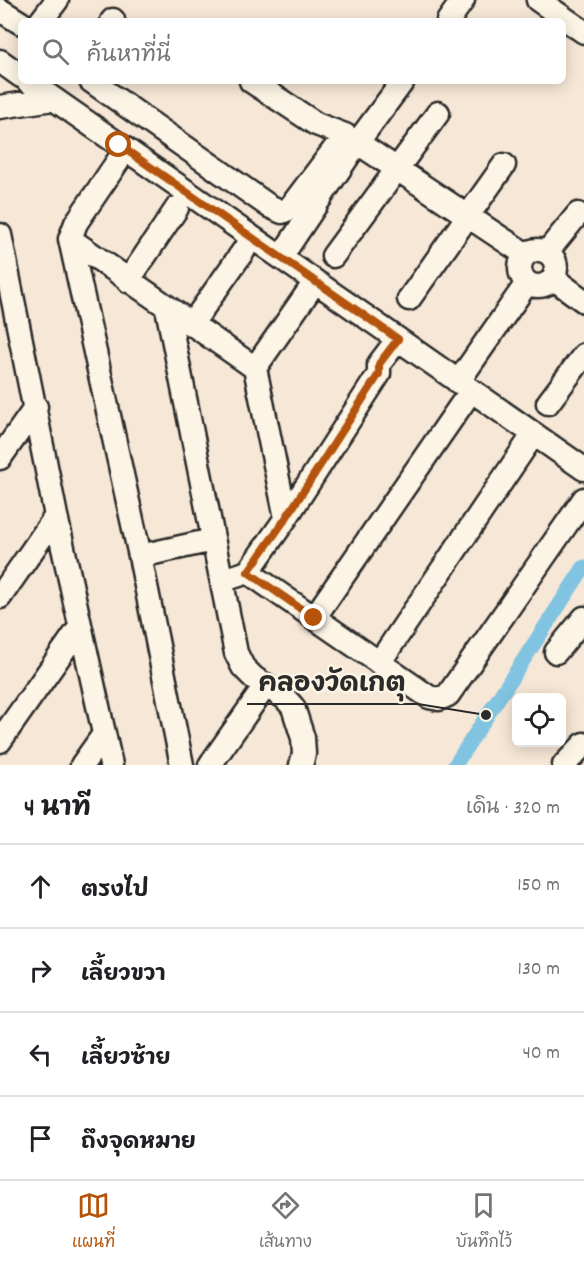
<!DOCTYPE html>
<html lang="th">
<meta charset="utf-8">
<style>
body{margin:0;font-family:Dekko,"Playpen Sans Thai",sans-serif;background:#f2f2f2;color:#202124}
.controls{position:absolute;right:18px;bottom:18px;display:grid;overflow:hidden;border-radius:9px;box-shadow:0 3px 15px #0003}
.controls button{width:54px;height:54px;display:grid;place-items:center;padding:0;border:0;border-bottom:2px solid #e0e0e0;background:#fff;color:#202124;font:30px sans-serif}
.stop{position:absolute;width:18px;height:18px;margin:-14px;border:4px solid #b45309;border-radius:50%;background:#fff}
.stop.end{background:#b45309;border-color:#fff;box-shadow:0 2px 6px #0008}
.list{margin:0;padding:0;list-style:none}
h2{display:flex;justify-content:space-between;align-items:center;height:78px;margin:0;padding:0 24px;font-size:26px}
h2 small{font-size:20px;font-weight:400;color:#757577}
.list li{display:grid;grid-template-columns:39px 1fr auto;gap:18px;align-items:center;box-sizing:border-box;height:84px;padding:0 24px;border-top:2px solid #e0e0e0}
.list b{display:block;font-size:22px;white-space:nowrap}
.list em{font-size:20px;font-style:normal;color:#757577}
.icon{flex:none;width:33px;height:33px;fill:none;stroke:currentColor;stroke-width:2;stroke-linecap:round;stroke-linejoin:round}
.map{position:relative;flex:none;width:584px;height:765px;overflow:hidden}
.search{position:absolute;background:#fff;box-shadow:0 3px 15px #0003;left:18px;right:18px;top:18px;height:66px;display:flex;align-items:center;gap:15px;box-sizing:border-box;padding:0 21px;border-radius:9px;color:#757577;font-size:22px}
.sheet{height:414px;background:#fff}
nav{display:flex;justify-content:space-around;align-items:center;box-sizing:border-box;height:84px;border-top:2px solid #e0e0e0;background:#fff;font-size:16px;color:#757577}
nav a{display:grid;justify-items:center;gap:3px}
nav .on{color:#b45309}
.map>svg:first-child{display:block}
</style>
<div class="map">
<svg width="584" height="765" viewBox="0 0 584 765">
<rect width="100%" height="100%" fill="#f7e7d6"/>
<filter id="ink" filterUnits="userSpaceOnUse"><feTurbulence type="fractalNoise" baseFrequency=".0167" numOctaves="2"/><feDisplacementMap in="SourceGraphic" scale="12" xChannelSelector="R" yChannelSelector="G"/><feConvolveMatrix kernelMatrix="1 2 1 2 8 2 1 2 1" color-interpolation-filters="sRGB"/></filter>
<g filter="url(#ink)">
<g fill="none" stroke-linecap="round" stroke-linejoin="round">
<path stroke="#80c4e1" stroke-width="15" d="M455,765L584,567"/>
<defs>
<path id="minor" d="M538,0L584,32
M0,10L21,23
M41,21L57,0
M112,21L113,20
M448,21L463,0
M0,61L21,76
M28,81L584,469
M91,81L269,206L282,212L289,209L345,135
M251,81L316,124L345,135L355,142
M0,107L53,99
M367,149L525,254
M118,161L76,223L70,239L140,556L182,765
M0,235L56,516L111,765
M70,239L255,368
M520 268a18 18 0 1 1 36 0a18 18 0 1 1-36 0Z
M547,252L578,214
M333,256L438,113
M281,257L357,143L403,81
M554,279L584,301
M128,281L177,208
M409,299L504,165
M167,308L236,653L243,667L254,678L285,698L293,707L303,738L304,754L301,765
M191,325L244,250
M458,382L527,283
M548,403L584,355
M0,458L36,407
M286,518L255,368L308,292
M140,556L213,540
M248,572L429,697L439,699L448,695L584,499
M233,577L248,572L286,518L379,374V364L398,339
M0,597L56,516
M314,618L466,398
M556,652L584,618
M379,663L529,441
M0,741L80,627
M82,765L104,734
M210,765L266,685
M564,765L584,744"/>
</defs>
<use href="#minor" stroke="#2b2b2b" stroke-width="27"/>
<use href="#minor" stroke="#fcf5e5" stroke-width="22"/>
</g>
</g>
<g fill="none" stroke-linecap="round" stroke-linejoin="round" filter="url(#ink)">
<path stroke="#b45309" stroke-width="8" d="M119,145L398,339L379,364V374L286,518L248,572L314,618"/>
</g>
<path fill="none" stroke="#2b2b2b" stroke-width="2" d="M486 715L418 704H247"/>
<circle fill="#2b2b2b" stroke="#fcf5e5" stroke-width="2" cx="486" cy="715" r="6"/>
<g font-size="26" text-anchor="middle" font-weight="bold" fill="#2b2b2b" stroke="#fcf5e5" stroke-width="5" stroke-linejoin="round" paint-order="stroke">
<text x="332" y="691">คลองวัดเกตุ</text>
</g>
</svg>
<div class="controls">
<button><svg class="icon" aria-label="locate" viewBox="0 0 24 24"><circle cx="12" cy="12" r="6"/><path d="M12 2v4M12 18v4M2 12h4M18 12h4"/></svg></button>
</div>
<div class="stop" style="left:119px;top:145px"></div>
<div class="stop end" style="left:314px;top:618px"></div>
<div class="search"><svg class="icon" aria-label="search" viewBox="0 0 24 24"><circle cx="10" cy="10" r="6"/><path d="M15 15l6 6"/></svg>ค้นหาที่นี่</div>
</div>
<section class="sheet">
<h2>4 นาที<small>เดิน · 320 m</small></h2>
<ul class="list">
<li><svg class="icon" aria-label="ahead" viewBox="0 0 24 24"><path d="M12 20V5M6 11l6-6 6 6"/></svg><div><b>ตรงไป</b></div><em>150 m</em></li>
<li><svg class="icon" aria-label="right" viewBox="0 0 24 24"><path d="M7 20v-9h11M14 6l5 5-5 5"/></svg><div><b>เลี้ยวขวา</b></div><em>130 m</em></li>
<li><svg class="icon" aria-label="left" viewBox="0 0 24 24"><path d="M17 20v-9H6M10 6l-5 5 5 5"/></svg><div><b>เลี้ยวซ้าย</b></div><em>40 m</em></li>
<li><svg class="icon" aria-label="arrive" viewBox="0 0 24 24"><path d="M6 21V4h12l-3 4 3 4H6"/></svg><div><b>ถึงจุดหมาย</b></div></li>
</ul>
</section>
<nav>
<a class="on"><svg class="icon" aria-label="map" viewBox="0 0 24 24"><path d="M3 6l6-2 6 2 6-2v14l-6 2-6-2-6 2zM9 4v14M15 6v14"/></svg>แผนที่</a>
<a><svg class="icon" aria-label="directions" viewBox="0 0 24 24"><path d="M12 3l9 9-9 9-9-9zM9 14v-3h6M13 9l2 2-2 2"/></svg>เส้นทาง</a>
<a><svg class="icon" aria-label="saved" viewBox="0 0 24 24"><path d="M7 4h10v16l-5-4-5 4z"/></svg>บันทึกไว้</a>
</nav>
